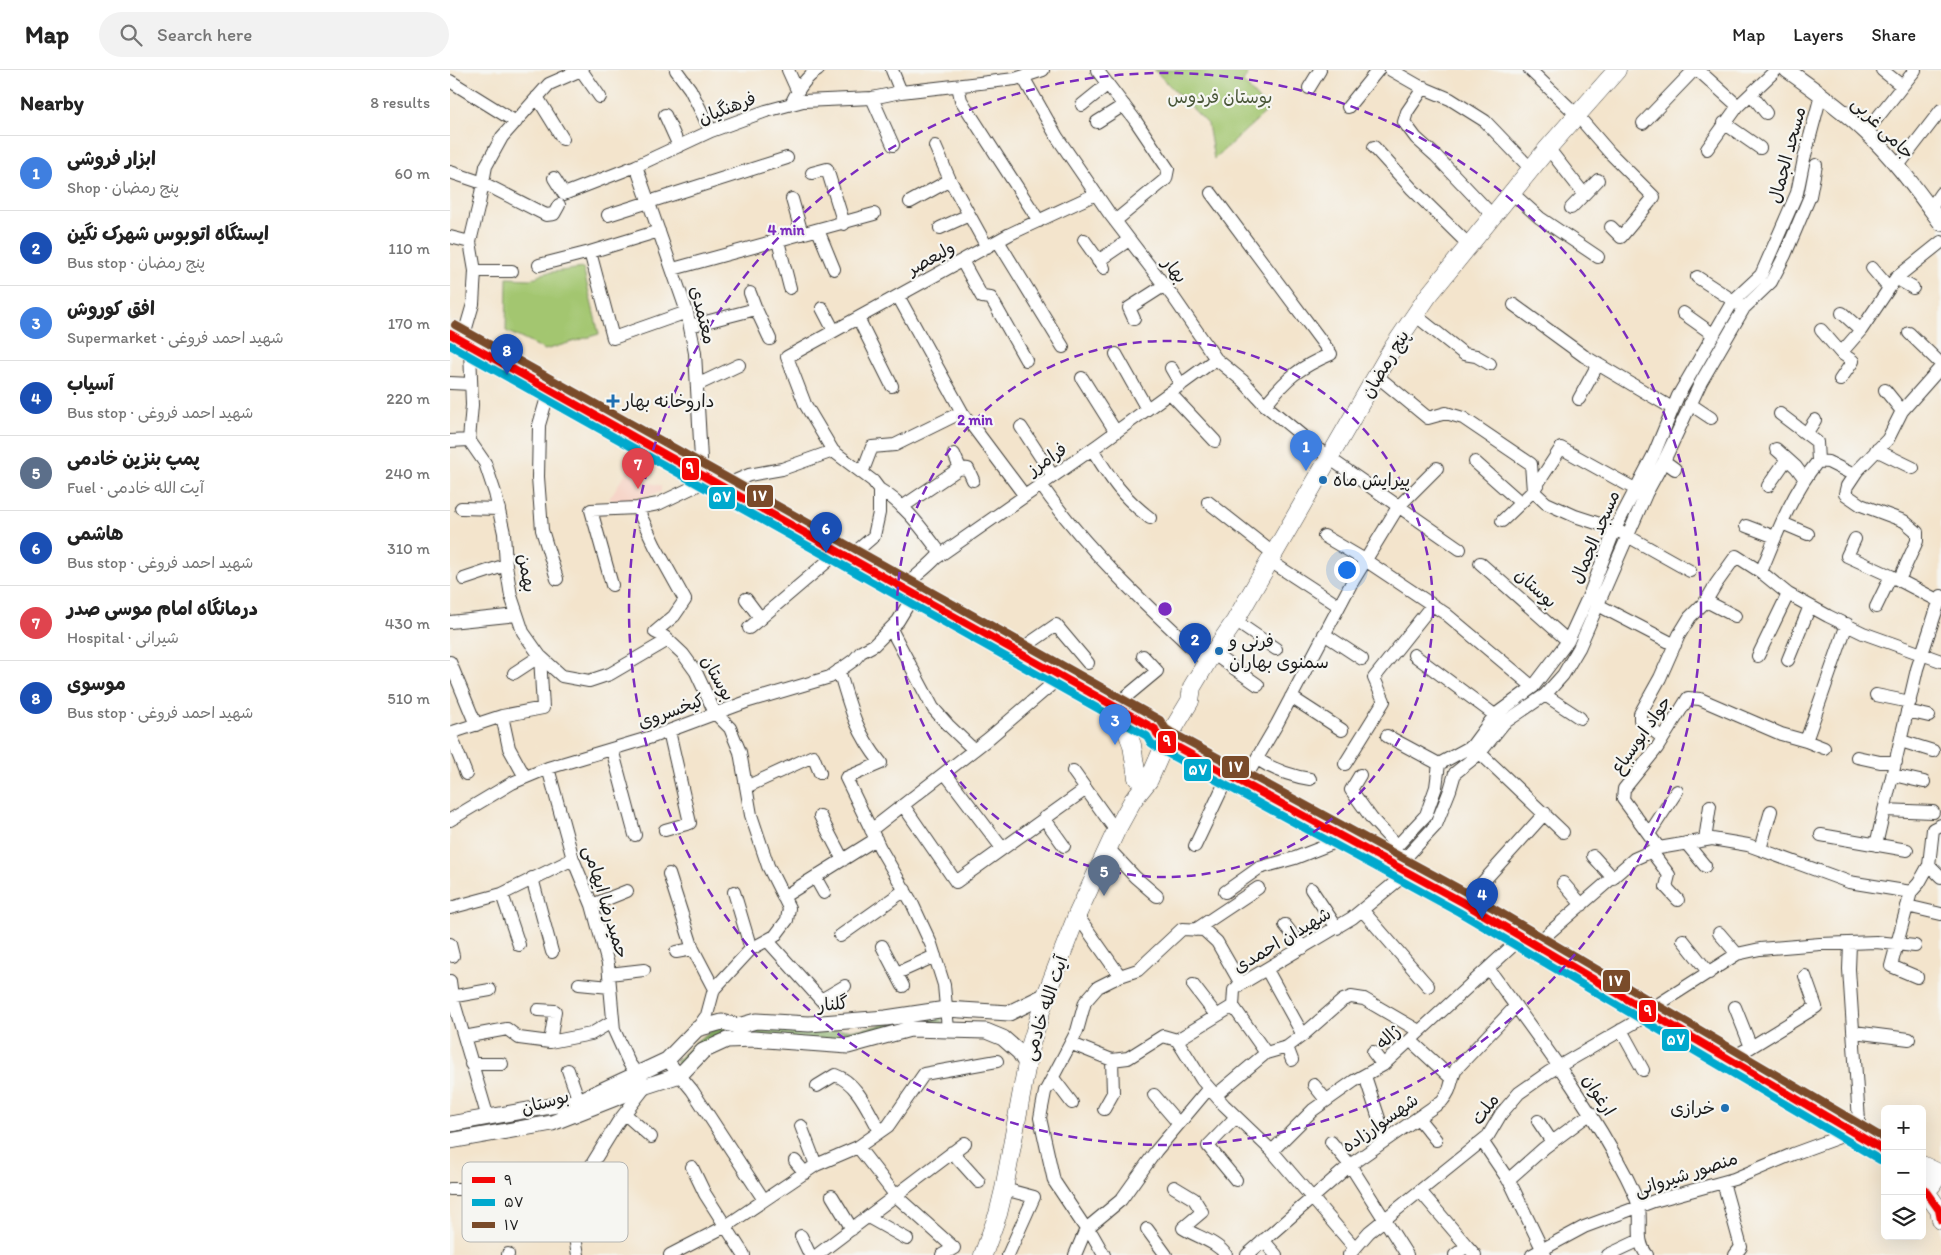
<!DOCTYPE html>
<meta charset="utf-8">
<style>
body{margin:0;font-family:Itim,"Playpen Sans Arabic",sans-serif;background:#f2f2f2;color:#222}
.controls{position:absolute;right:15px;bottom:15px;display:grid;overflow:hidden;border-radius:8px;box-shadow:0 5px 20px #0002}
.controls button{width:45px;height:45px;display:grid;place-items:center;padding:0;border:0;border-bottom:1px solid #e0e0e0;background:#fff;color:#222;font:25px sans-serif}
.you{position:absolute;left:896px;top:499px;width:18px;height:18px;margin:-12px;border:4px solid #fff;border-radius:50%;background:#1a73e8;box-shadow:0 0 0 8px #1a73e833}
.badge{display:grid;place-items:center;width:32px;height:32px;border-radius:50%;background:#ea580c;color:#fff;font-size:16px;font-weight:700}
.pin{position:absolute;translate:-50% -41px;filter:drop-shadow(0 1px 2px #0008)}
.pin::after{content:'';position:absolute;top:26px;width:18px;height:15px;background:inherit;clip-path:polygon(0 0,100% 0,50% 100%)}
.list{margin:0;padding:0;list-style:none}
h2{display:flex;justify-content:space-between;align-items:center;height:65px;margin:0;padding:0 20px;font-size:21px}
h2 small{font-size:16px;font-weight:400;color:#767676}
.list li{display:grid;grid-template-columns:32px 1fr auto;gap:15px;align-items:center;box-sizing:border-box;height:75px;padding:0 20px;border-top:1px solid #e0e0e0}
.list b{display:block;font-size:19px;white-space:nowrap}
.list p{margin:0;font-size:16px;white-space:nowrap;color:#767676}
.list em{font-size:16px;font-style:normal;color:#767676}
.icon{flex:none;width:28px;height:28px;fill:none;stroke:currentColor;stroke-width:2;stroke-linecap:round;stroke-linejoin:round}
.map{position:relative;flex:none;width:1491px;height:1185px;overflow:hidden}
header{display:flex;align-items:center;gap:30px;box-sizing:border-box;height:70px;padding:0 25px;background:#fff;border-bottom:1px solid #e0e0e0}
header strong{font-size:24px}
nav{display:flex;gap:28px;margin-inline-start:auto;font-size:18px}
.search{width:350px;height:45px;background:#f2f2f2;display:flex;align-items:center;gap:12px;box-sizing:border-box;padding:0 18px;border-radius:28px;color:#767676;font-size:19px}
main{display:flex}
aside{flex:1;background:#fff}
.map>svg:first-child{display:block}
</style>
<header>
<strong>Map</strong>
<div class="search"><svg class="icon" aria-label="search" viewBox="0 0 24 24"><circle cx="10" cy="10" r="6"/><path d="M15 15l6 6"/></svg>Search here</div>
<nav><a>Map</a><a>Layers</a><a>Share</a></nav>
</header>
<main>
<aside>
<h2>Nearby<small>8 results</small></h2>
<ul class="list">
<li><span class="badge" style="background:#3f7fe0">1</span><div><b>ابزار فروشی</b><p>Shop · پنج رمضان</p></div><em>60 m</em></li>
<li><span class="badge" style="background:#1a4fb4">2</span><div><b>ایستگاه اتوبوس شهرک نگین</b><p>Bus stop · پنج رمضان</p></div><em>110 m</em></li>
<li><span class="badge" style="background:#3f7fe0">3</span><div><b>افق کوروش</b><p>Supermarket · شهید احمد فروغی</p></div><em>170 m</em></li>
<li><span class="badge" style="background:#1a4fb4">4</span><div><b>آسیاب</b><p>Bus stop · شهید احمد فروغی</p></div><em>220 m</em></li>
<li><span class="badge" style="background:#5c6f8a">5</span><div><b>پمپ بنزین خادمی</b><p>Fuel · آیت الله خادمی</p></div><em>240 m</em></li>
<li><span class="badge" style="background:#1a4fb4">6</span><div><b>هاشمی</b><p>Bus stop · شهید احمد فروغی</p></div><em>310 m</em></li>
<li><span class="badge" style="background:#e0444e">7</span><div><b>درمانگاه امام موسی صدر</b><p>Hospital · شیرانی</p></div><em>430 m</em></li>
<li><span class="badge" style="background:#1a4fb4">8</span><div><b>موسوی</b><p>Bus stop · شهید احمد فروغی</p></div><em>510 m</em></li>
</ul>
</aside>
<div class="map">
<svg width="1491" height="1185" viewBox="0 0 1491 1185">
<rect width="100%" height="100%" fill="#f6f6f2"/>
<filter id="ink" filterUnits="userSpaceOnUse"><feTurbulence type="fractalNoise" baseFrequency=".02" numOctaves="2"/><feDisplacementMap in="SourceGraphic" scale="10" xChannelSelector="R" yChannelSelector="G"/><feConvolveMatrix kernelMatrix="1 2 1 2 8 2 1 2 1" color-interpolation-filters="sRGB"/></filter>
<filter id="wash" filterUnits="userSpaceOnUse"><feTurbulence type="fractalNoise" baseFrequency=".0096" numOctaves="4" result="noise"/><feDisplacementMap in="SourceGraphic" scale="20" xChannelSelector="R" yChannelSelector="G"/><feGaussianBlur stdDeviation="1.12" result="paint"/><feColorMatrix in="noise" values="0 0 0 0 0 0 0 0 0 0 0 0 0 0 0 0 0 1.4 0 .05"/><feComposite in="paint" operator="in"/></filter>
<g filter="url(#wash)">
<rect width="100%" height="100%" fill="#f3e4cc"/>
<path fill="#f6d2c4" d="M177,401L191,408L190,410L211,416V422L172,433L159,429Z"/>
<path fill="#a3c670" stroke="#607146" d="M704,0H800L793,12L818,40L764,89L758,54Z
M133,198L149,264L95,280L56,261L57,208L81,209L95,203Z"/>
<path fill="#82ab62" stroke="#4f643f" d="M492,944V955L397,972L276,966L232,1000L225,992L249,969L266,958L335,957L383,960L411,959L459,949Z"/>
</g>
<g filter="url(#ink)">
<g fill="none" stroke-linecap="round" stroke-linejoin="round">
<defs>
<path id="minor" d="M131,0L150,27
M226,0L240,19L261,61
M338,0L347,20
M442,0L451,22
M647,0L685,50L718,99L716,109L665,151
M941,0L969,16L1000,29L1035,51L1081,99
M1080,0L1127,45L1160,83L1204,127L1171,167L1161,157
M1248,0L1288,36L1326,0
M1432,0L1452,16
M573,7L607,67L659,143L724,228L766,289L793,311L815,335L879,388L1010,479
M0,11L66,52
M508,16L511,30L589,151
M974,17L957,42L954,52L966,68L986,86L1043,146
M859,18L870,0
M1301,24L1316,43
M87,27L113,69
M422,28L443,75
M341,34C347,21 355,7 368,0
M632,35L658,14
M898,37L928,0
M215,45L229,76
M647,52L674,35
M1193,53L1244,0
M1274,53L1310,78
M1416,62L1465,0
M485,76L500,110L537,177
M924,77L962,119L1019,175
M1098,78L1134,124
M1257,79L1288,36
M186,96L237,242L245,283L251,389L245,407
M1447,97L1491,40
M0,102L33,113L96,145L104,144L109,135
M362,103L377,99L394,154
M104,108L114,124L186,96L261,61L316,41L353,31L422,28L451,22L565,9L593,0
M761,123L881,284C848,298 837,308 815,335
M1062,123L1090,148L1148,187
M342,129L352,164
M460,132L500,110
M1121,138L1148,110
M1480,139L1491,123
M158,145L337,88
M490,158L519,145
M368,160L384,199
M0,167L20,172
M634,170L654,198
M328,171L340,218
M548,171L613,277
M140,182L163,268L237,242
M512,191L532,227L541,228L576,290
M648,191L679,170
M89,195L140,182L209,161
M1422,198L1439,218
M223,199L424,144
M25,201H62
M1247,207L1290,235
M1446,208L1463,218
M300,223L306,239L320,269
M448,226L512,342L575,426
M1064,235L1134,286L1222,338
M372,238L384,261
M1233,243L1264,265
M1392,243L1411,260
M965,245L1014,284L1026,286L1040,294
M408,248L442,316
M684,249L679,238L715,215
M240,256L306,239
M1371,260L1391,283L1403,291L1390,310
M1459,263L1491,294
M11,275L23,234L25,201L20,172L29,134L36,96L52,67L99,14L131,0
M20,280L22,335L19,370L35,393L45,423L54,463L56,495L61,526L73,562L90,586L112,606L139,611L160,604L218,570
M1391,283L1411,260L1446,208L1491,172
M666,284L697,339
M721,298L731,315
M927,306L978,348L996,343L1013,348L1081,394L1083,421
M632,308L666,362
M0,313L21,314
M247,315L289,295
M1435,320L1452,341
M720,323L765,371
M98,324L89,355L88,407L92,460L107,509
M1129,329L1148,294
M1240,334L1261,348
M1330,344L1367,372L1368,391
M571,357L603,406
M1356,364L1365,350
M0,371L19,370
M642,379C661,409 671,426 700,448
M1326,379L1346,397L1354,408
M1426,380L1463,398
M504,384L510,398L518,399L523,410
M1214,391L1225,399
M1025,392L1070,432
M412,403L422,377L445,375L512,342
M591,415C637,481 698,537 757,592
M1318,416L1337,389
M266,419L299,405L332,399L383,381
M429,419C455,434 473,460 491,484
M1083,421L1096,433L1125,446L1165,459L1240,501
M758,432L824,484
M452,437L510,398
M11,438L49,439
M187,438L205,476L235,530L224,546L205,562L215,567L233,584L246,602L265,643L280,658L290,682L301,745L318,796L339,838L337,850L325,866L301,879L264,919L257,945L247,959
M1052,451L1083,421L1111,378L1185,419
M1332,453L1358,464
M1296,456L1325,467
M874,466L915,490L996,544L1083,617
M1405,469L1397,486L1441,506L1491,532
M395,491L424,466L429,443V419L423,411L383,381L355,334L337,287L560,164L646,124
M820,491L889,536
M1030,493L1118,571
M1311,502C1327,463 1342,423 1368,391L1378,392L1404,405
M14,509L56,495
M1449,510L1467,471V462L1454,451L1411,435L1395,424L1397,416L1407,401L1438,369L1452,341L1491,297
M162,515L141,440L187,438L208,434L254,412
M450,521C461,509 475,500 486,488L648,375L766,289
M296,529L311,549
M1256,531L1285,546
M1148,535L1225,575
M1426,537L1441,506
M785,551L826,579
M0,552L67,545
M299,558L385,485
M441,559L483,638L498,655L524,680
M874,564L912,589
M758,580L808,615
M564,584L606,555L638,593
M964,585L1050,649
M1308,586L1338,524
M1338,590L1360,536
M0,592L26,655
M389,600C400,638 406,662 431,693L396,708L430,778L462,833L481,874L494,915L498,959
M1095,625L1130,648
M1426,625L1460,632
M841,627L892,660
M660,640L707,601L693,586
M1457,641L1479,646
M52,646L59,678L75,707
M0,663L52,646L93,638L90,586L64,603
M0,663L16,704
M937,666L989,694
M1213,668L1190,650V644L1210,608L1229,565L1240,547L1256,531L1266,514L1286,486L1311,502L1338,524L1378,546L1413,563L1491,591
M1356,671L1397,554
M1451,671L1483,681
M162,679L185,765
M1030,683L1113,762
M1407,687L1430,692H1446
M807,689C824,700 840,706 860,709
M895,694L934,631L924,608L982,535
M98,698L123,789L142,835L158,894L164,960L179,993L196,1016L168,1052L131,1112L124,1161L128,1185
M623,701L666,761
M495,703L552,778
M910,705L901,720L922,749L947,776
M1443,705L1474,712
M793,712L827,654L901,514L948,437L987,398
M296,717L363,686L370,703
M453,735L506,812L636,719
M1434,740L1483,742
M370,746L393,790
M594,748L614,776
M0,750L62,713L98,698L205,666L299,631L380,607L404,590L411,582L424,575L448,551L462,528
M215,760L240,753L219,661
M421,760L538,669L608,609
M1199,764L1227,721
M1371,765L1457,780
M1255,770L1260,736
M1236,773L1255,796
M1426,775L1467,599L1491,526
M745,776L779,704
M658,778L685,807L707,826
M1209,778L1173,729L1174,719L1207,678L1238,628L1250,629L1331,664L1356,671L1374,678
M1310,779L1321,741
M1201,781L1219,805L1216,817L1228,830
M1143,786L1163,808
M940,791L947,776L976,745L986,717L989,694L1022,676L1045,645L1083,617L1118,571L1140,523L1165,459L1204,384L1228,326L1283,231L1311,205L1347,123L1354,89L1371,25
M940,791L959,784L986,755L1000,720L1005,703L1030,683L1054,653L1095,625L1113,605L1129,578L1196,424L1214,391L1251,312L1294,238L1321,212L1335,185L1360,126L1366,95
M1479,795L1491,807
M219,804L243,879L264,919
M365,807L374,823
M82,808L102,882
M1113,813L1132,835
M861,819L887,858
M284,822L301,879
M775,822L809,798L845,788L896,768
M52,824L69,875
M333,827L426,769
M1014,833L1095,743
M142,835L177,821
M1457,836L1491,844
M0,838L52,824L123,789
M913,841L978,916
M627,845L670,906
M835,855L853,878
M745,860L808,818
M1269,863L1287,884
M390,866L455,820
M317,870L371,930L395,916
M1233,870L1259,903
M0,874L3,886
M1400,874L1399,899L1410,1066
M1085,875L1184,789L1209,778L1262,769L1298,775L1399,812L1461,822
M432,876L453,916
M226,882L243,879
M1038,898C1087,966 1138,1032 1176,1106C1181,1116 1187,1128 1189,1138C1192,1155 1185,1170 1197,1185
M817,900L853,965
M447,903L485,886
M159,904L194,900
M1467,907L1441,896L1461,822L1469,813L1479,795L1483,759L1491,755
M0,911L2,926L38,1048
M129,914L160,917
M743,915L766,945
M0,927L40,920
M783,936L816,983
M1285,937L1301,977
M88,940L105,941L100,972
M1198,941L1287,884L1310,879L1370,874L1426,872L1465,876
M1171,960L1193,1000
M1404,962L1459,969
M14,967L57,959L69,968L100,972L141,964L163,951
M727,970L783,936L784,920L791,914L902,848L958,802
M727,970L752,1010L774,1035L822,1081L905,1178
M960,970L1001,1008
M622,974L662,990L678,988L713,966L727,970
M837,977L842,990
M923,982L933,995
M1279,989L1301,977L1366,937L1355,906
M217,990L242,1020L314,1130
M21,994H52
M118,1000L129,1031
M915,1006L936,1070
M603,1008L622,1033
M864,1015L876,1030
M367,1016L385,1005C408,1013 418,1041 430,1061
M704,1025L729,1054
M766,1025L816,983L837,977L853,965L893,930L901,927L914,929L969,961
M654,1039L663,1023L662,990
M175,1044L201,1067
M968,1048L986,1070
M1088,1051L1102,1072
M351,1056L366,1095
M1032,1071L1061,1114L1095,1185
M881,1072L900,1095L957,1185
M408,1077L446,1126L504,1178L492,1185
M822,1081L863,1040L904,1011L933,995L1071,868
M502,1082L529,1112
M345,1091L355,1103
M242,1097L255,1124L294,1185
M786,1110L758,1076L786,1047
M1058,1110L1094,1078L1141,1043
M1273,1112L1291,1177L1285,1185
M724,1117L744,1129L752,1142L733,1158C747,1167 766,1171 776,1185
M0,1119H10L34,1126L128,1136
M554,1119L584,1127L558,1185
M970,1121L1017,1176
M382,1126L402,1159
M84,1130L87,1154
M418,1147L457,1169
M126,1150L159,1143L165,1161
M697,1159L716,1185
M351,1166L360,1185
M813,1170L826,1185
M58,1184V1185
M220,1185L276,1156L366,1095L408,1077L438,1056L474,1004L547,991
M367,1185L515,1073
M625,1185L636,1159L671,1130L706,1081L759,1018
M654,1185L642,1164L636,1159L604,1111L590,1048L595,1022L627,961L635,932L648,917L670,906L688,900L732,859L754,860L767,872L791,914
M797,1185L900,1095L992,1031C1003,1018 999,1014 1006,999L1066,936
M899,1185L919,1162L1038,1066L1051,1044L1069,1023L1099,1002L1201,943
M1005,1185L1017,1176L1025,1185
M1082,1185L1134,1157L1204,1131L1284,1109L1343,1084L1403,1062
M1158,1185L1190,1170"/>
<path id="tertiary" d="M1337,0C1364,19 1392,39 1416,62C1444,88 1468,122 1491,153
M0,1054L129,1031L217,990L247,959L272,952L288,956L306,951L359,954L436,948L496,939L559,943L596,925
M0,1071L102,1053L196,1016L230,1005L253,981L277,970L303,969L398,976L460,959L536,961L553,968L569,982L577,995"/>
<path id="secondary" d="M0,269L320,449L564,584L671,646L1014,833L1435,1081
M671,646L682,675L687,708
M1472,1095L1491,1104
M1472,1116L1489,1140L1491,1150
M1473,1117L1482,1115L1487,1107V1103
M533,1185L548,1144L554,1119L580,977L596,925L627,845L666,761L683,730L699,710L716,671L740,631L742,617L757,592L785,551L942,279L978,226L1098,78L1167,0"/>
</defs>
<use href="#minor" stroke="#3c3a36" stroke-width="14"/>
<use href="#tertiary" stroke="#3c3a36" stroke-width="17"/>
<use href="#secondary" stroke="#3c3a36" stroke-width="19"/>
<use href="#minor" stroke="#fff" stroke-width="12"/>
<use href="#tertiary" stroke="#fff" stroke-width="15"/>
<use href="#secondary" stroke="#fff" stroke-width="18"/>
<defs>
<path id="bus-1" d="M0,264L705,659L708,666L716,671L1014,833L1435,1081
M1472,1116L1489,1140L1491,1150"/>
<path id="bus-2" d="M0,275L697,666L701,673L711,680L1009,842L1430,1090"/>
<path id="bus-3" d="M5,255L710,650L716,659L721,662L1019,824L1435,1069"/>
</defs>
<use href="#bus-1" stroke="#f6f6f2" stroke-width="11"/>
<use href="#bus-2" stroke="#f6f6f2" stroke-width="11"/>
<use href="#bus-3" stroke="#f6f6f2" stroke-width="11"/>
<use href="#bus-1" stroke="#f40606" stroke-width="8"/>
<use href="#bus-2" stroke="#00a9ce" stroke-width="8"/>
<use href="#bus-3" stroke="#7a4b2a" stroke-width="8"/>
</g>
</g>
<g fill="none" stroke="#7b2cbf" stroke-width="2.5" stroke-dasharray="9 6">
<circle cx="715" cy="539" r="268"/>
<circle cx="715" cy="539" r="536"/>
</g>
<g fill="#1f6fb2" stroke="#f6f6f2" stroke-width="2">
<path d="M160.5 323.5h5v5h5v5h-5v5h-5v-5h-5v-5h5z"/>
<circle cx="873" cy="410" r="5"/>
<circle cx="769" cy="581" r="5"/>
<circle cx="1275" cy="1038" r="5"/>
</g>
<g text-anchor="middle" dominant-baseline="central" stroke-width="4.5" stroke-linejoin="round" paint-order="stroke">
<g font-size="18" fill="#4b5839" stroke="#f6f6f2">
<text x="770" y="27">بوستان فردوس</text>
</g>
<g font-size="18" fill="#1c1c1c" stroke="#f6f6f2">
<text transform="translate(277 38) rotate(-21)">فرهنگیان</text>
<text transform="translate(1433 58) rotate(45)">جامی غربی</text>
<text transform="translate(1337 85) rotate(-75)">مسجد الجمال</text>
<text transform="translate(481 188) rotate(-29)">ولیعصر</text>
<text transform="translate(725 200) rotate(52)">بهار</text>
<text transform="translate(253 245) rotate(76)">معتمدی</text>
<text transform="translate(935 294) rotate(-59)">پنج رمضان</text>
<text transform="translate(597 389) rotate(-34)">فرامرز</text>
<text transform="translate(1145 467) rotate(-67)">مسجد الجمال</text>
<text transform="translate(77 503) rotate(81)">بهمن</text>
<text transform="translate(1086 518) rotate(42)">بوستان</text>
<text transform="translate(268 608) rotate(61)">بوستان</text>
<text transform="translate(221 641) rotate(-20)">کیخسروی</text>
<text transform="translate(1191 665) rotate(-55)">جواد ابوسباع</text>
<text transform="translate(156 832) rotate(73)">حمیدرضا ایهامی</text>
<text transform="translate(832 870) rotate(-31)">شهیدان احمدی</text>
<text transform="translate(383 934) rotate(-5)">گلنار</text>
<text transform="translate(595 938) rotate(-72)">آیت الله خادمی</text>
<text transform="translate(938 967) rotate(-43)">ژاله</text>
<text transform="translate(1149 1025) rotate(58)">ارغوان</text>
<text transform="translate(95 1032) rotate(-16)">بوستان</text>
<text transform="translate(1035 1039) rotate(-53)">ملت</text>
<text transform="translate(930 1053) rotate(-35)">شهسوارزاده</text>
<text transform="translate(1236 1104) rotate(-18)">منصور شیروانی</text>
</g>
<g font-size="18" fill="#1c1c1c" stroke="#f6f6f2" text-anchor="start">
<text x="173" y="331">داروخانه بهار</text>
<text x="883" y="410">پیرایش ماه</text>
<text x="779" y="571">فرنی و<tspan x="779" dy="21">سمنوی بهاران</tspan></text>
<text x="1265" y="1038" text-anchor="end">خرازی</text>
</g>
</g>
<rect x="12" y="1092" width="166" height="80" rx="8" fill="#f6f6f2" stroke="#b5b5b2" stroke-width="1"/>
<rect x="22" y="1107" width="23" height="6" fill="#f40606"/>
<rect x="22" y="1129" width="23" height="7" fill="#00a9ce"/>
<rect x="22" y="1152" width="23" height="6" fill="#7a4b2a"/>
<g font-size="14" fill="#1c1c1c">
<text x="54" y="1115">۹</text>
<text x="54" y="1137">۵۷</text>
<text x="54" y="1160">۱۷</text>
</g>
<circle cx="715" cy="539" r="8" fill="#7b2cbf" stroke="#f6f6f2" stroke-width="2.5"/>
<g font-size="15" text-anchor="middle" font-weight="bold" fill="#7b2cbf" stroke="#f6f6f2" stroke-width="4.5" stroke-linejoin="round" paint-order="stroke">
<text x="336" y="165">4 min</text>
<text x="525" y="355">2 min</text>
</g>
<g stroke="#f6f6f2" stroke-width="2">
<rect x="231" y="387" width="19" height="24" rx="5" fill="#f40606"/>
<rect x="296" y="414" width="28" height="24" rx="5" fill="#7a4b2a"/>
<rect x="258" y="416" width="28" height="24" rx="5" fill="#00a9ce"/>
<rect x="707" y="660" width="20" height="24" rx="5" fill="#f40606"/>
<rect x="771" y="685" width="29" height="24" rx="5" fill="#7a4b2a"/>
<rect x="733" y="688" width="29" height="24" rx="5" fill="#00a9ce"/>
<rect x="1152" y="899" width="29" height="24" rx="5" fill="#7a4b2a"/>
<rect x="1188" y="929" width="19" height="24" rx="5" fill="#f40606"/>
<rect x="1211" y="958" width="29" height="24" rx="5" fill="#00a9ce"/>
</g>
<g font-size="14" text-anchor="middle" font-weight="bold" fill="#fff">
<text x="240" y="403">۹</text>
<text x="310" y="431">۱۷</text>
<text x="272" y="432">۵۷</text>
<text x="717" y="676">۹</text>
<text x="786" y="702">۱۷</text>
<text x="748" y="705">۵۷</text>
<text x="1166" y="916">۱۷</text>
<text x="1198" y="946">۹</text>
<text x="1226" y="975">۵۷</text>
</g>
</svg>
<div class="controls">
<button>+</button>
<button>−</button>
<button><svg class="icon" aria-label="layers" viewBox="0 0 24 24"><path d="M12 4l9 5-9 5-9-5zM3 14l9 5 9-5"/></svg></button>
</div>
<div class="you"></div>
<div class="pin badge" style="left:856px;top:401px;background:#3f7fe0">1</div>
<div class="pin badge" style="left:745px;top:594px;background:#1a4fb4">2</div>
<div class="pin badge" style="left:665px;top:675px;background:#3f7fe0">3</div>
<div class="pin badge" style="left:1032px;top:849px;background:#1a4fb4">4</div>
<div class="pin badge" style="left:654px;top:826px;background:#5c6f8a">5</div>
<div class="pin badge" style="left:376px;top:483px;background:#1a4fb4">6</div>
<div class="pin badge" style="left:188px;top:419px;background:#e0444e">7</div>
<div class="pin badge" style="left:57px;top:305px;background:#1a4fb4">8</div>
</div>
</main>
